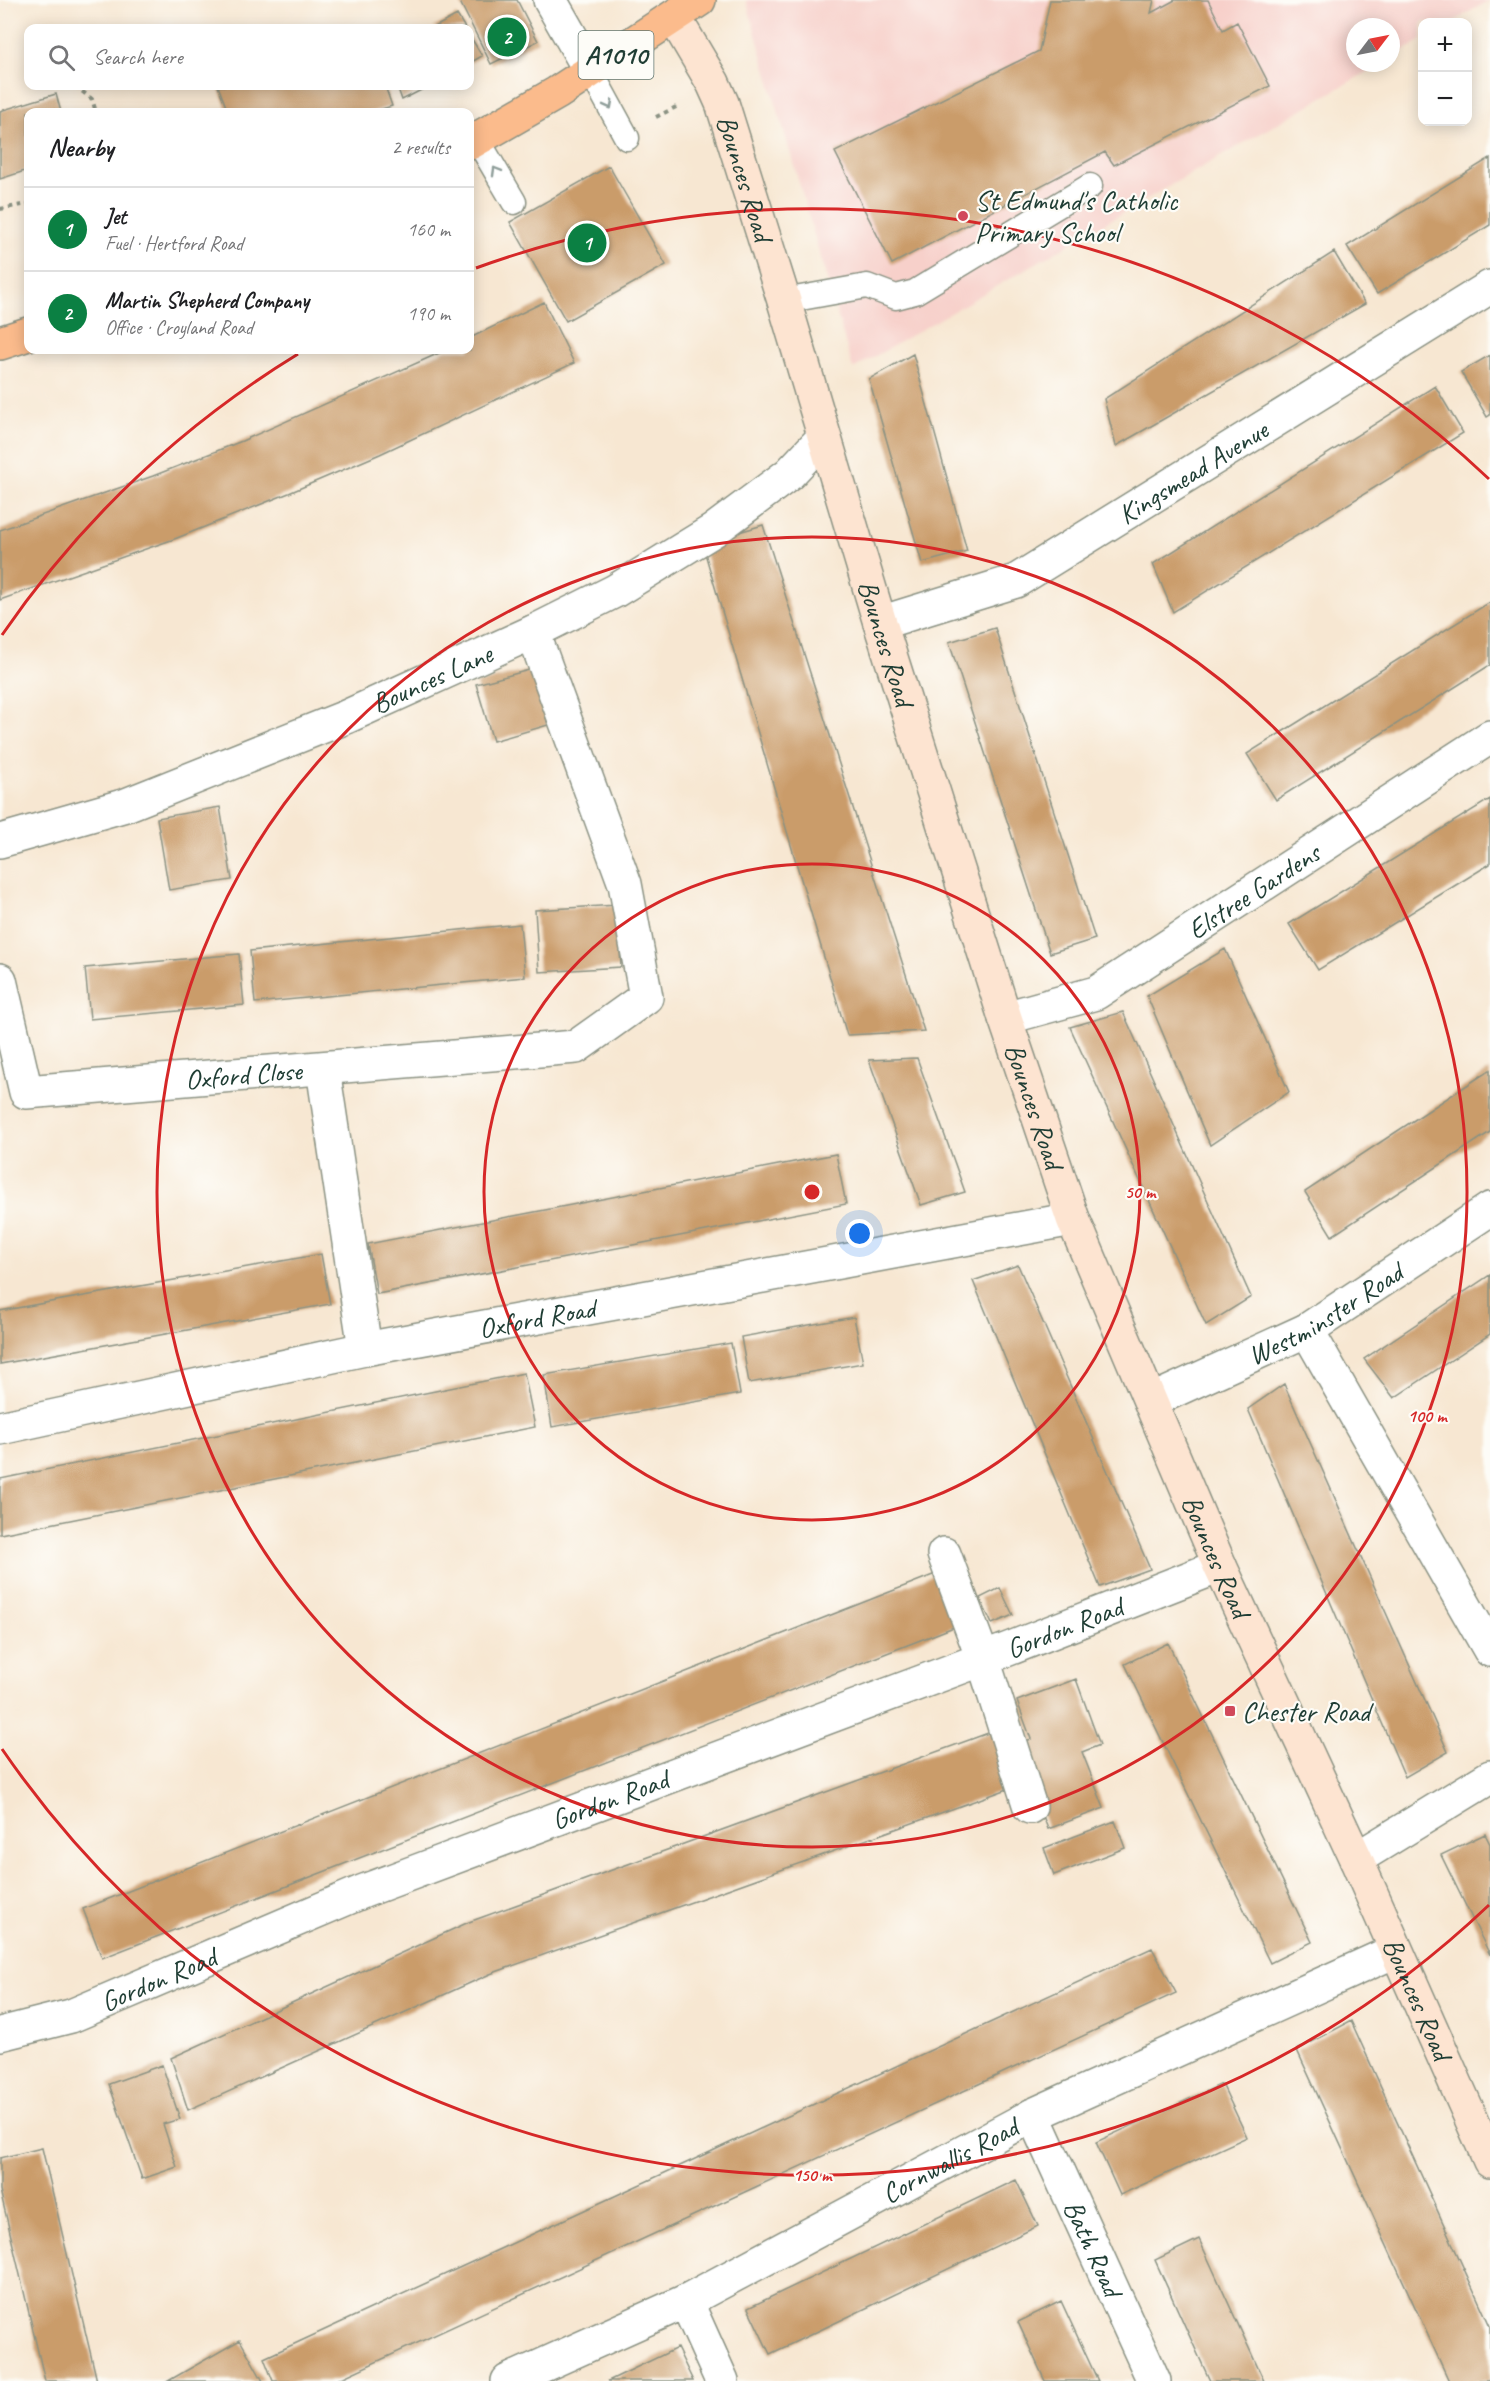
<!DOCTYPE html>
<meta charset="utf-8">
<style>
body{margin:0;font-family:Caveat,sans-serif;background:#f6f6f6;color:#202124}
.controls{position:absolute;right:18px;top:18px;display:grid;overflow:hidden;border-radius:12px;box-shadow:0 3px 15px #0003}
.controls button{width:54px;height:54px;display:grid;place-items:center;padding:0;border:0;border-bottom:2px solid #e0e0e0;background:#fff;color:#202124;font:30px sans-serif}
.compass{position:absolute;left:1346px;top:18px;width:54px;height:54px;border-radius:50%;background:#fff;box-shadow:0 3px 15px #0003;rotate:58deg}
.you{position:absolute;left:860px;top:1234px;width:21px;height:21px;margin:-15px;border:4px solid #fff;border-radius:50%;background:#1a73e8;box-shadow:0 0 0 9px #1a73e833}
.badge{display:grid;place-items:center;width:39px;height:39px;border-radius:50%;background:#0b8043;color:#fff;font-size:20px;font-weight:700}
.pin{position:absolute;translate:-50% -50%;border:3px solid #fff;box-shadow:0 2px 6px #0006}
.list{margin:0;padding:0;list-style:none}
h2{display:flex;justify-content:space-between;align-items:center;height:78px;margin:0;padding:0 24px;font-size:26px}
h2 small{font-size:20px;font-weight:400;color:#757577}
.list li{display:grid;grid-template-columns:39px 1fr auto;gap:18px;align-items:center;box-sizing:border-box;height:84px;padding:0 24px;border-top:2px solid #e0e0e0}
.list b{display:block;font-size:22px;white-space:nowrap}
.list p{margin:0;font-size:20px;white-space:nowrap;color:#757577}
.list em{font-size:20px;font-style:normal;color:#757577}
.icon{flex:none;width:33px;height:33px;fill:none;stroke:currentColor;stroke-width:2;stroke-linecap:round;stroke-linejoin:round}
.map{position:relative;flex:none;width:1490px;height:2381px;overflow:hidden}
.search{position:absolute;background:#fff;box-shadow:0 3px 15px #0003;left:24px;top:24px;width:450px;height:66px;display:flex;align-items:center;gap:15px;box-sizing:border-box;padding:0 21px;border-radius:12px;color:#757577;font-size:22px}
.panel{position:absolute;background:#fff;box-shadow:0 3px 15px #0003;left:24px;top:108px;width:450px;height:246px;border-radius:12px}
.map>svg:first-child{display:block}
</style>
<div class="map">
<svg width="1490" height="2381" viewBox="0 0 1490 2381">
<rect width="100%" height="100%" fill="#fdfcf7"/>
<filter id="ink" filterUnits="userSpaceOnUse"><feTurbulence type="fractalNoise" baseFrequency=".0167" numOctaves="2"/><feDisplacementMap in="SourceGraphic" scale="12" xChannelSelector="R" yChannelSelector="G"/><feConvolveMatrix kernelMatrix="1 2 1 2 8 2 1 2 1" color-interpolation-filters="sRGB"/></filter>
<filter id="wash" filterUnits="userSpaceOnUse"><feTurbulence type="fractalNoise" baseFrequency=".008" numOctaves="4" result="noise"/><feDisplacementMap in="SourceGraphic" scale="24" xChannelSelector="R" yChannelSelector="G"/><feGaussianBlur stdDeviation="1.35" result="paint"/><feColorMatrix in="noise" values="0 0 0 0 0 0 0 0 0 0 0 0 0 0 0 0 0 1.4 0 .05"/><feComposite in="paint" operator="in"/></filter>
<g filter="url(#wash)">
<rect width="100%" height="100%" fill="#f7e7d2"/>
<path fill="#f7d0ca" d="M746,0H1490L1452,22H1422V40L1391,58V27H1355V63H1382L853,369Z"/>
<g id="blocks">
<path fill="#ca9c6a" d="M459,0H517L538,41L491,64Z
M1050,0H1154L1151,13L1175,0H1208L1223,30L1237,22L1270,86L1114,165L1105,152L892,264L835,152L1039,51Z
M457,15L465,28H433Z
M470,36L482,56L470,63Z
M218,86H385L392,106L372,112H228Z
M397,86H429L402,100Z
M56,94L61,112H28V170L0,179V111Z
M1490,158V225L1377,294L1347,246Z
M609,166L666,265L566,321L510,222Z
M1334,252L1365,304L1116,446L1104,399Z
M544,302L574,363L380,454L289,493L177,538L0,600V530L153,476L242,441L446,350H470V338Z
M913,354L967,551L922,563L869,379Z
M1490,355V415L1487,417L1461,372Z
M1435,386L1463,433L1173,612L1153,564Z
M763,525L924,1031L847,1035L702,543Z
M1490,602V665L1276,800L1247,754Z
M995,628L1095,939L1050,953L949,642Z
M533,669L548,725L493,741L476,684Z
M1490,799V864L1318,970L1289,924Z
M220,807L232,880L169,890L157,818Z
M617,905L621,967L539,972L535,910Z
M520,924L525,977L255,1003L250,951Z
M1225,949L1289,1092L1210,1145L1147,996Z
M239,954L244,1005L90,1019L85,968Z
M1123,1012L1251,1297L1206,1325L1070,1027Z
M917,1058L965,1192L921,1205L869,1060Z
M1490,1070V1132L1332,1236L1305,1192Z
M836,1154L846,1204L377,1294L368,1244Z
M321,1254L330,1304L0,1364V1311Z
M1018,1265L1150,1569L1100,1587L973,1281Z
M1490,1275V1334L1394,1398L1364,1359Z
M854,1317L863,1363L749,1383L741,1337Z
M731,1343L740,1394L552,1427L544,1375Z
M524,1373L535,1427L0,1534V1479Z
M1284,1384L1448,1752L1405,1777L1248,1409Z
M938,1573L959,1625L102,1958L83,1909Z
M1000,1588L1013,1615L992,1624L980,1598Z
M1168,1643L1312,1942L1270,1963L1125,1664Z
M1076,1679L1100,1745L1082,1752L1104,1808L1048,1829L1016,1745L1031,1739L1017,1701Z
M1002,1728L1019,1785L490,1974L188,2110L171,2058L469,1922Z
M1115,1821L1125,1848L1054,1875L1044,1848Z
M1485,1834L1490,1844V1955L1441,1855Z
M1152,1948L1176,1993L335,2381H273L264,2358Z
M1351,2021L1490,2326V2381H1449L1297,2050Z
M162,2065L180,2119L163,2124L177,2167L142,2179L109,2084Z
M1222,2084L1247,2137L1120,2195L1096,2142Z
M42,2148L97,2381H45L0,2190V2158Z
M1016,2180L1038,2226L770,2354L748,2308Z
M1199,2239L1264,2381H1210L1155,2260Z
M1061,2301L1098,2381H1045L1018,2322Z
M240,2340L263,2381H168Z
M677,2348L693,2381H608Z"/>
</g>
</g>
<g filter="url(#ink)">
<use href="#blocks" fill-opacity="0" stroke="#8b9283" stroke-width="1.5"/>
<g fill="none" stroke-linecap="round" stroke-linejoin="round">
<defs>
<path id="lane" d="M591,72L627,138
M477,139L514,202
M784,301L867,286L896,297L915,292L1090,186"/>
<g id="street">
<path d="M550,0L591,72"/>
<path id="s1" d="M880,623L1016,581L1490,287"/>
<path id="s2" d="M0,841L126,805L346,717L533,632L615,591L714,530L789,474L823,438"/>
<path id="s3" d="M0,980L26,1092L576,1047L646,997L625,884L533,632"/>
<path id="s4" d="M1005,1018L1096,993L1490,737"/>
<path d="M323,1069L365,1349"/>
<path d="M1307,1330L1490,1650"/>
<path id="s5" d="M1151,1401L1307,1330L1490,1209"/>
<path id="s6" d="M0,1428L365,1349L1073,1219"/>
<path d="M944,1554L983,1659L1030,1807"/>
<path d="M1356,1859L1490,1777"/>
<path id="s7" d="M0,2034L71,2016L364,1891L983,1659L1220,1566"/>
<path id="s8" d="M1033,2115L1154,2381"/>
<path d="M686,2301L722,2381"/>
<path id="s9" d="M508,2381L686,2301L1033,2115L1395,1951"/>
</g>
<g id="secondary">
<path id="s10" d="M674,17L713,83L722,103L784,301L880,623L1005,1018L1073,1219L1220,1566L1356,1859L1490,2161"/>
</g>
<path id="primary" d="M470,143L557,93L699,0
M0,343L28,334"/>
</defs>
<use href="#lane" stroke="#8b9283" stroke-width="27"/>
<use href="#street" stroke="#8b9283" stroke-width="36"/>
<use href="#secondary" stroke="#8b9283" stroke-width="36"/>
<use href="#primary" stroke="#8b9283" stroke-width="36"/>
<path stroke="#8b9283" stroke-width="4" stroke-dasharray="4.5 4.5" stroke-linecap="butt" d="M75,86L92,99L96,112
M656,117L680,105
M0,209L28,204"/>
<use href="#lane" stroke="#fff" stroke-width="24"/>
<use href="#street" stroke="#fff" stroke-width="33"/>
<use href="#secondary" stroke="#fde4d1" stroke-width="33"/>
<use href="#primary" stroke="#fbbb8c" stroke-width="33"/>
</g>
<defs><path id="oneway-chevron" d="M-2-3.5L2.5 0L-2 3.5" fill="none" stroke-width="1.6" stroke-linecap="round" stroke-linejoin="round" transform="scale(1.5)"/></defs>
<g stroke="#8f9e9a">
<use href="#oneway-chevron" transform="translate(609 105) rotate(62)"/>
<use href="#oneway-chevron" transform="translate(496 171) rotate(-120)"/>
</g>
</g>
<g fill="none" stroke="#d62828" stroke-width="3">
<circle cx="812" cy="1192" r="328"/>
<circle cx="812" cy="1192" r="655"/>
<path d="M1489 1905A983 983 0 0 1 2 1749M2 635A983 983 0 0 1 298 354M476 268A983 983 0 0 1 1489 479"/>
</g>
<g fill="#d1495b" stroke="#fdfcf7" stroke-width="2">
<circle cx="963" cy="216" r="6"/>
<rect x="1224" y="1705" width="12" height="12" rx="3"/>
</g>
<g text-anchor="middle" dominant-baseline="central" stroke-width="4.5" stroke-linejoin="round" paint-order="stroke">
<rect fill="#fdfcf7" stroke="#62766e" stroke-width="1.5" x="578.5" y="31" width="75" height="48" rx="4.5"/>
<g font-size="27" font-weight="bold" fill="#1f3d34">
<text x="616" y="55">A1010</text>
</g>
<g font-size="28" fill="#1f3d34" stroke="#fdfcf7">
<text stroke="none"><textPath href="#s10" startOffset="177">Bounces Road</textPath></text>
<text stroke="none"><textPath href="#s1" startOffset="350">Kingsmead Avenue</textPath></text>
<text stroke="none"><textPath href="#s10" startOffset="663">Bounces Road</textPath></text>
<text stroke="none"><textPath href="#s2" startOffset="462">Bounces Lane</textPath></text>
<text stroke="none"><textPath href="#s4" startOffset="282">Elstree Gardens</textPath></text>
<text stroke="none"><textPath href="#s3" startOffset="333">Oxford Close</textPath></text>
<text stroke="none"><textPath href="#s10" startOffset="1149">Bounces Road</textPath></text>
<text stroke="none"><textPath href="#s5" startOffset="195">Westminster Road</textPath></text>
<text stroke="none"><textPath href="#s6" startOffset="548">Oxford Road</textPath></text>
<text stroke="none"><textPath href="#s10" startOffset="1635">Bounces Road</textPath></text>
<text stroke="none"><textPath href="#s7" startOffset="1140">Gordon Road</textPath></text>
<text stroke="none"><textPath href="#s7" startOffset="654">Gordon Road</textPath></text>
<text stroke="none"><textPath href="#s7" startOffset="168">Gordon Road</textPath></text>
<text stroke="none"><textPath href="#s10" startOffset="2121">Bounces Road</textPath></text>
<text stroke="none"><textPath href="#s9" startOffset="494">Cornwallis Road</textPath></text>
<text stroke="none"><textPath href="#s8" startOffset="146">Bath Road</textPath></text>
</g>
<g font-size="28" fill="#1f3d34" stroke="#fdfcf7" text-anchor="start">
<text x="975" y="200">St Edmund's Catholic<tspan x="975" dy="32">Primary School</tspan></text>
<text x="1242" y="1711">Chester Road</text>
</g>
</g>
<circle cx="812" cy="1192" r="9" fill="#d62828" stroke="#fdfcf7" stroke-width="3"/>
<g font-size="18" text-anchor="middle" font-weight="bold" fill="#d62828" stroke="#fdfcf7" stroke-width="4.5" stroke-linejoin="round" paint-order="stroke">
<text x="1140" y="1198">50 m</text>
<text x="1427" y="1422">100 m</text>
<text x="812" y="2181">150 m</text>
</g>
</svg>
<div class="controls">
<button>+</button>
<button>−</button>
</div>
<svg class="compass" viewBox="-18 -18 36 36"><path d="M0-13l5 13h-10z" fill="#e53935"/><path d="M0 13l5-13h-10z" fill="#757577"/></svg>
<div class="you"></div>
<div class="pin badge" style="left:587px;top:243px">1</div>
<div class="pin badge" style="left:507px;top:37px">2</div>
<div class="search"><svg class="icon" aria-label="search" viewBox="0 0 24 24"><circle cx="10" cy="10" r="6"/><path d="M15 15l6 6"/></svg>Search here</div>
<section class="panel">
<h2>Nearby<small>2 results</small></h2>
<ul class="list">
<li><span class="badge">1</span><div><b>Jet</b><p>Fuel · Hertford Road</p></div><em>160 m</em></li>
<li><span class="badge">2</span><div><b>Martin Shepherd Company</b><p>Office · Croyland Road</p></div><em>190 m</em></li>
</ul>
</section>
</div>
